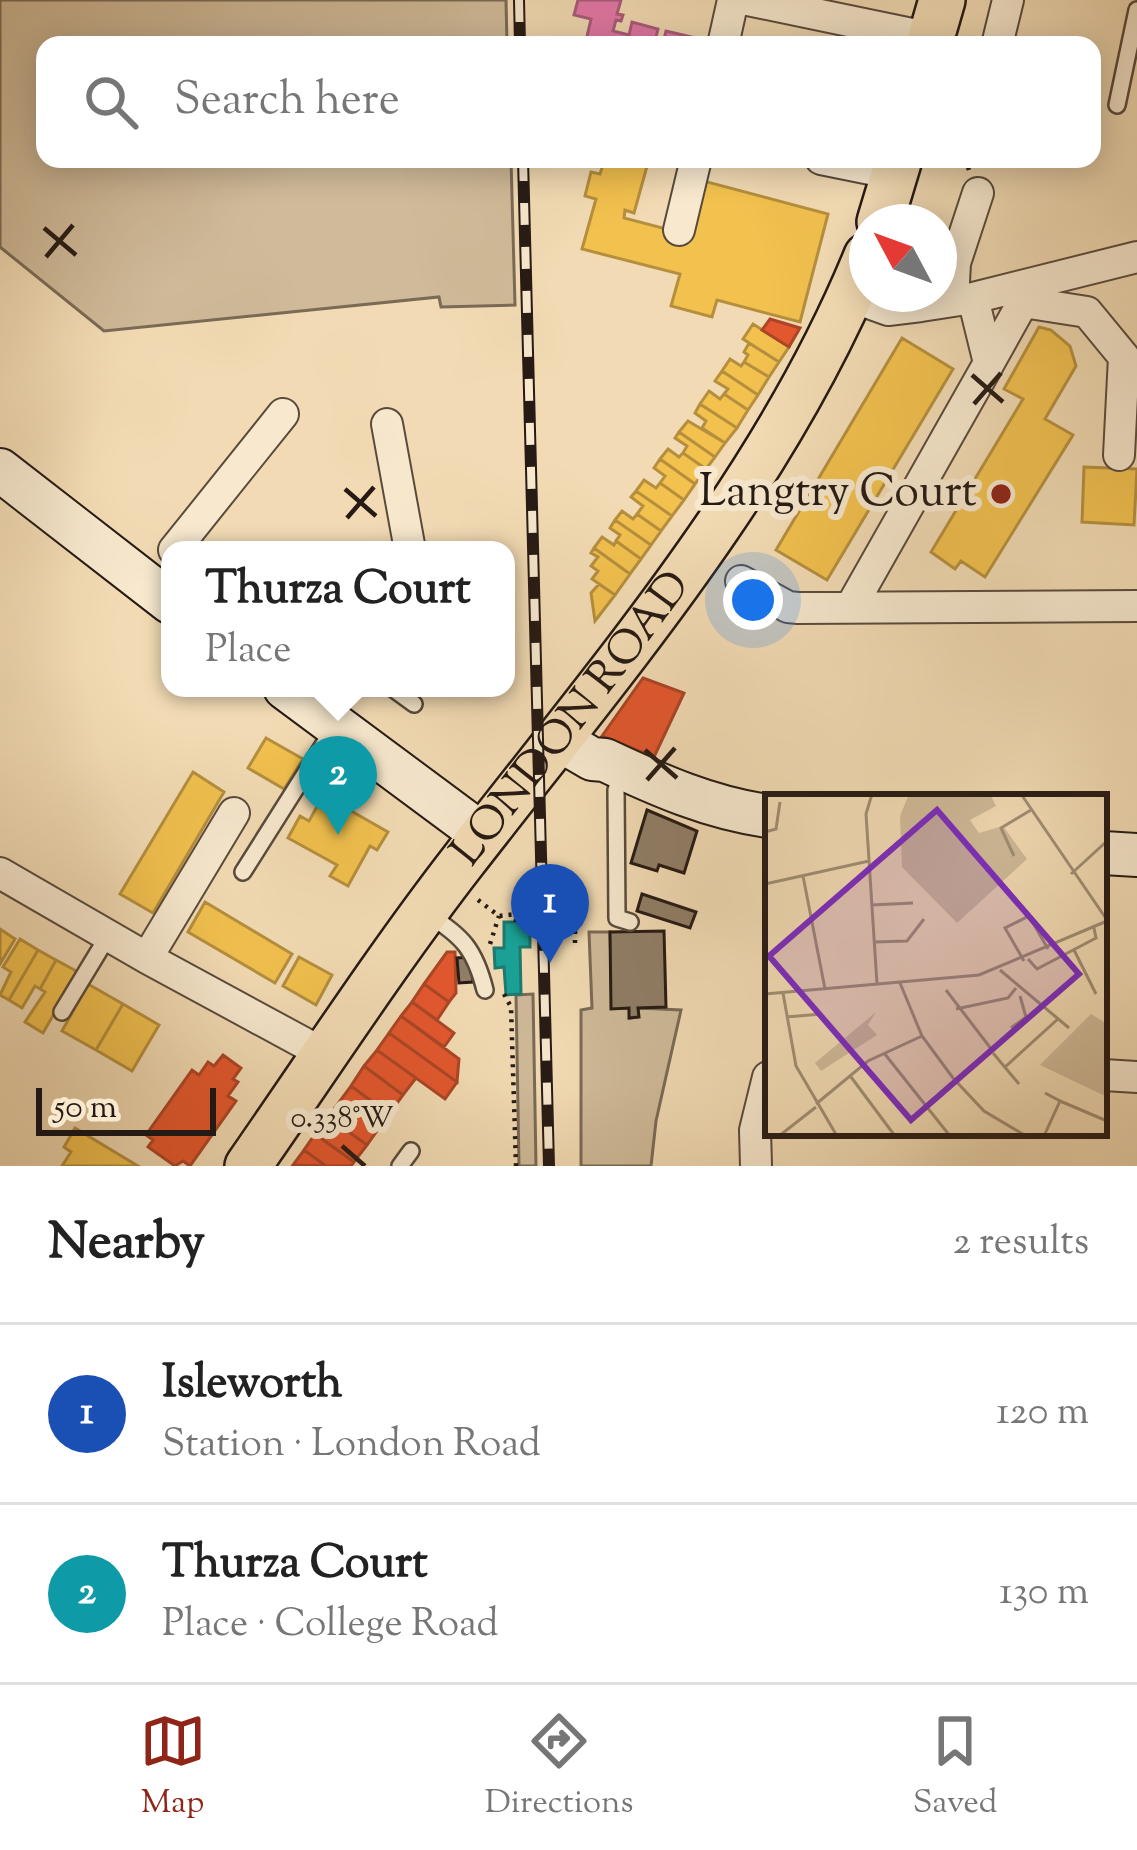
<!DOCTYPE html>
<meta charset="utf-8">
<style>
body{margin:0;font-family:"Sorts Mill Goudy",serif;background:#f2f2f2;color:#222}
.compass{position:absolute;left:849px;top:204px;width:108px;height:108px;border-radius:50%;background:#fff;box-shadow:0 6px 30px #0003;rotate:311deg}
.scale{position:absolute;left:36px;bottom:30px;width:180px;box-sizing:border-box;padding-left:12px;border:6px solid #261a14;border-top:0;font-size:33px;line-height:42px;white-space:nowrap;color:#261a14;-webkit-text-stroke:9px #f7e8ce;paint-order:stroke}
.you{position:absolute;left:753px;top:600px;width:42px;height:42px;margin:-30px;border:9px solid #fff;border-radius:50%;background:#1a73e8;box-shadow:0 0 0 18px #1a73e833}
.badge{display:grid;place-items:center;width:78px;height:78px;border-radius:50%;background:#8f2418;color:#fff;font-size:39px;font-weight:700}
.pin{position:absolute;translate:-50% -99px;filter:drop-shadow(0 3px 6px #0008)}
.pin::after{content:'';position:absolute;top:63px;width:42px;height:36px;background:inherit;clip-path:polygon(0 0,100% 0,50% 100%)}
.popup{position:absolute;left:161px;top:541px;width:354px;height:156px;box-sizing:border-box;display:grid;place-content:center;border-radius:24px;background:#fff;filter:drop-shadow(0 3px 9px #0005);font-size:39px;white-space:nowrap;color:#767676}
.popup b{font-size:45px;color:#222}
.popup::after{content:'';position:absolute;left:50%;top:100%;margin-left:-24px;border:24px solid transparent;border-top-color:#fff}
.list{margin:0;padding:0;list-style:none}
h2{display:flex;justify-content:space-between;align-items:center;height:156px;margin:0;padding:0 48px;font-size:51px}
h2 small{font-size:39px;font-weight:400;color:#767676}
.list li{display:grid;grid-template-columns:78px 1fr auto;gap:36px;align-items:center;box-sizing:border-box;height:180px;padding:0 48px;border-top:3px solid #e0e0e0}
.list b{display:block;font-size:45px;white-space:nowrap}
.list p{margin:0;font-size:39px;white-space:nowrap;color:#767676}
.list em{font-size:39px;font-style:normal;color:#767676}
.icon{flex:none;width:66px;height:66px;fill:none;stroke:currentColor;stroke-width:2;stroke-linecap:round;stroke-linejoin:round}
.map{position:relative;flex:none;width:1137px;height:1166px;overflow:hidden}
.search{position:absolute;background:#fff;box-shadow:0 6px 30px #0003;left:36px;right:36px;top:36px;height:132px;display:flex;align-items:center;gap:30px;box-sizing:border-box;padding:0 42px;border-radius:24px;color:#767676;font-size:45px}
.sheet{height:516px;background:#fff}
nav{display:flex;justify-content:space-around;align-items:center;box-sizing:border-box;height:168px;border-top:3px solid #e0e0e0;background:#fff;font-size:33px;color:#767676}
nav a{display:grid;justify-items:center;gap:6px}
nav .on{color:#8f2418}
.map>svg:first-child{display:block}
</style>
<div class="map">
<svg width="1137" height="1166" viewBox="0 0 1137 1166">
<rect width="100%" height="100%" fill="#f2dbb4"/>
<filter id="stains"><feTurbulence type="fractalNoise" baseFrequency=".00167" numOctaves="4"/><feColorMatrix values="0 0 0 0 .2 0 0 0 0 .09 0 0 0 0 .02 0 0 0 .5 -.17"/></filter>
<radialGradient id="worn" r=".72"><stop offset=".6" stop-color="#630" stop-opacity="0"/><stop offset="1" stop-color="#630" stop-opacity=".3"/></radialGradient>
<path fill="#cfba99" stroke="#7a6a56" stroke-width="3" d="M0,0H506L507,45H45V159H511L515,305L441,307L439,297L104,331L0,247Z
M589,932H610L612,1008H629L630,1018L638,1017V1008L681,1010L656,1121L651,1166H581V1010L592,1008Z
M533,994L536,1166H519L516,995Z"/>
<path fill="#f2c14e" stroke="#b58f3d" stroke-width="3" d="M595,159H649L634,213L625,210L624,218L685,234L700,180L828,214L800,322L717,300L712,317L671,306L680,274L582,249L596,199L585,196L591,172L600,174L604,161Z
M753,324L789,347L779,362L743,339Z
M1039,327L1051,330L1070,346L1076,366L1045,419L1073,435L985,577L961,561L955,569L931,552L1023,399L1004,389Z
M902,338L953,369L827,580L776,550Z
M749,343L779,362L769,377L744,362L748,355L744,352Z
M730,359L741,366L744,362L769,377L758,395L722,371Z
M722,371L758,395L748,410L724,394L728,389L715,381Z
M709,391L720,399L724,394L748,410L737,428L700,404Z
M700,404L737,428L725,443L702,428L706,421L695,413Z
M688,421L725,443L715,457L679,432Z
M679,432L715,457L706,469L683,453L687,446L675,438Z
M668,449L679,457L683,453L706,469L695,484L660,459Z
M660,459L695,484L684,500L660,483L665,476L654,468Z
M1084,467L1137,469L1134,525L1082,522Z
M644,480L656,488L660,483L684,500L672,516L636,491Z
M636,491L672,516L661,531L637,514L643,506L631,497Z
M622,511L633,519L637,514L661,531L651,545L615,520Z
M615,520L651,545L641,559L616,541L620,535L610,528Z
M602,537L614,545L616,541L641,559L630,574L594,548Z
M594,548L630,574L615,595L592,579L598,571L591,566L598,557L591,553Z
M599,584L615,595L595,621L591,593Z
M266,738L303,759L284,789L248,768Z
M193,772L224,792L153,913L120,894Z
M330,783L353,797L346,808L388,832L377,850L370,846L348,886L330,876L337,865L288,838L300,816L309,821Z
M205,902L292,954L275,983L188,932Z
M0,929L15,939L0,964Z
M20,939L38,950L9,1000L0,995L11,972L3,967Z
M38,950L56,960L40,989L35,986L22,1008L9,1000Z
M299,957L332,975L316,1005L283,986Z
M56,960L78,972L43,1033L25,1022L45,992L40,989Z
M88,984L123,1004L96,1050L62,1031Z
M123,1004L159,1025L132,1071L96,1050Z
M75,1128L138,1166H62L71,1152L64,1147Z"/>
<path fill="#e4572e" stroke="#ab4526" stroke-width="3" d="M770,319L800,328L789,347L762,330Z
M643,678L684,693L654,757L602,736Z
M447,952H455L456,993L449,1002L424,984Z
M424,984L449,1002L437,1020L412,1002Z
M412,1002L454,1033L444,1047L401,1016Z
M401,1016L459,1059L457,1082L389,1033Z
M389,1033L457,1082L445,1099L377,1050Z
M377,1050L416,1078L403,1095L364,1066Z
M223,1055L241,1068L233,1079L238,1082L228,1096L236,1101L190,1166L183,1161L175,1166L148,1147L153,1140L146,1135L192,1070L199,1075L208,1062L214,1066Z
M364,1066L403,1095L389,1114L351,1086Z
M351,1086L389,1114L367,1145L328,1117Z
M328,1117L367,1145L354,1162L315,1134Z
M315,1134L354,1162L351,1166H326L304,1150Z
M304,1150L326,1166L293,1165Z"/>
<path fill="#e377a8" stroke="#aa5b7c" stroke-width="3" d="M578,0H621L617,14L623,15L621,21L616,20L613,31L629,35L632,22L658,29L656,37L664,39L666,31L692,37L690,45H585L591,19L574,15Z"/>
<path fill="#17a398" stroke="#1c7a70" stroke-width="3" d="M504,922H530V947H520L521,994L506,995L504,967L495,968L494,948H504Z"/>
<path fill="#907e67" stroke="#261a14" stroke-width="3" d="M647,810L697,831L684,873L659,865L657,871L631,863Z
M642,894L696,912L690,928L637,911Z
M664,931L666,1007L638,1008L639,1017L629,1018V1008L611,1009L610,932Z
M471,957L473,982L459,983L457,958Z"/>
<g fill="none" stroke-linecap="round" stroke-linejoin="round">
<defs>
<path id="lane" d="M1117,105L1137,10
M392,688L414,704
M622,771L616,790L617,918L630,922
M243,872L334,728
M427,914C463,936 475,950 485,990
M62,1012L108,936
M400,1166L411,1151"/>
<path id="street" d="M748,0L931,38
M723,45L733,0
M997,45L1008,0
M821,159L895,174
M679,230L696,159
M849,296L888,310L921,306L973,298L1137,257
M953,300L955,263L978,193
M989,363L1023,302L1087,312L1124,357L1119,455
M387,424L410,550
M174,550L283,414
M741,581L788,607L798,608L1137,606
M852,605L989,363L973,298
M0,873L147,958L326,1055
M147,958L234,813
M1104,1075L1137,1077
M756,1166L755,1130L768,1077"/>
<path id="secondary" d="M0,470L170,602
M285,688L483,835
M558,739L592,759L605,760C658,785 710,808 768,816
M1104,853L1137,855"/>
<g id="primary">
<path d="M929,45L942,0"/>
<path d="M880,222L899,159"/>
<path id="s1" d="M248,1166C319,1064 387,959 463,861C611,670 775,482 867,256"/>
</g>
</defs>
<use href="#lane" stroke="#594a3c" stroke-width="20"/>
<use href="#street" stroke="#594a3c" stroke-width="34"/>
<use href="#secondary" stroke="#261a14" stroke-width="46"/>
<use href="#primary" stroke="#261a14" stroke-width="50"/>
<path stroke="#261a14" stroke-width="4.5" stroke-dasharray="3 6" stroke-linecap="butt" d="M965,159L969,170
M478,900L499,916L517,914
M516,922V890H522L523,914H530
M575,931V948
M490,944L499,916
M504,994L511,1007L516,1166"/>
<use href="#lane" stroke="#f7e8ce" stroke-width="15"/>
<use href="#street" stroke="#f7e8ce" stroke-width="30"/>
<use href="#secondary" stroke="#f7e8ce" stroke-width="42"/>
<use href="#primary" stroke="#f2dbb4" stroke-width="45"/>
<defs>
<path id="rail" d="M519,0L520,45
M523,159L549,1166"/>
</defs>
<use href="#rail" stroke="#261a14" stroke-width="12"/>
<use href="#rail" stroke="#f7e8ce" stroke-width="8" stroke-dasharray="22" stroke-linecap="butt"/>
</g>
<path fill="none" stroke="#261a14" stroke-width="4.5" d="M44,228L76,255M46,257L73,225M972,375L1003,402M974,404L1001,373M345,489L376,516M347,518L374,487M645,750L677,778M647,780L675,748M342,1146L365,1166"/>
<circle fill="#8f2418" stroke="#f7e8ce" stroke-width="4.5" cx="1001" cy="494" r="12"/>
<g text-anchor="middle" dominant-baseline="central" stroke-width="12" stroke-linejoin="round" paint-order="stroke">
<g font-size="45" fill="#261a14" stroke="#f7e8ce" text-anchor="end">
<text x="977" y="494">Langtry Court</text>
</g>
<g font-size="45" fill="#261a14" stroke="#f7e8ce">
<text stroke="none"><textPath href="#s1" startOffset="552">LONDON ROAD</textPath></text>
</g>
</g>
<g transform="translate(765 794)">
<rect width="342" height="342" fill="#f2dbb4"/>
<path d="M144,0H225L231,12L205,26L214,39L238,32L262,65L192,129L137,73L135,22ZM111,218L103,231L112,241L56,277L50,269ZM326,220L342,230V303L275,271Z" fill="#cfba99"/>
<path fill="none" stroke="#a08e74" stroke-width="3" d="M107,0L101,20L112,190M256,0L342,126M0,38L11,35L15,8M249,62L236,34L266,16M306,80L342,47M38,82L60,195M0,90L104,67M106,111L148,109M109,148L142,147L159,125M309,156L331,200M263,165L272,175L331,144L329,134M259,167L240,134L264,122L283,155M235,176L304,234M135,189L157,242L188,284L219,317L261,342M181,196L227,256M18,199L31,272L72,342M0,200L214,181L342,127M191,215L243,204L251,194M21,223L57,220M246,234L261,223L255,202M119,259L185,342M228,259L254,290M240,273L294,224M86,283L130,342M295,307L342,327M51,310L103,267L157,242M14,342L51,313M279,342L295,307L280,299"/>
<path fill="#7b2cbf" fill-opacity="0.15" stroke="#7b2cbf" stroke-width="6" d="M172,16L314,180L146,326L4,162Z"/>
<rect width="342" height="342" fill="none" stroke="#261a14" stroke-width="6"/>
</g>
<g font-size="30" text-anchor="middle" fill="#261a14" stroke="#f7e8ce" stroke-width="12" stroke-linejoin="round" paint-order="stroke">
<text x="342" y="1127">0.338°W</text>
</g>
<rect width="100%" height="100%" filter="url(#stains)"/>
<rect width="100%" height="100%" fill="url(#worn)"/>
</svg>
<svg class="compass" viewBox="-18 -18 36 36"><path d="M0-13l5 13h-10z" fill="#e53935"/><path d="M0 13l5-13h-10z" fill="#767676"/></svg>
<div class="scale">50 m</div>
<div class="you"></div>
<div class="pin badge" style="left:550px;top:963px;background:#1a4fb4">1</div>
<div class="pin badge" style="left:338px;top:835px;background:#0f9aa8">2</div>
<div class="popup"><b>Thurza Court</b>Place</div>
<div class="search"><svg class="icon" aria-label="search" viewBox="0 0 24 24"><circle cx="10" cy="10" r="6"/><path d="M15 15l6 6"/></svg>Search here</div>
</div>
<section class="sheet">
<h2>Nearby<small>2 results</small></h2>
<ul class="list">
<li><span class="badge" style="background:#1a4fb4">1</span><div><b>Isleworth</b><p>Station · London Road</p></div><em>120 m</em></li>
<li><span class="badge" style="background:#0f9aa8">2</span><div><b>Thurza Court</b><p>Place · College Road</p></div><em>130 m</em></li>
</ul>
</section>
<nav>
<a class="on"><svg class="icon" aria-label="map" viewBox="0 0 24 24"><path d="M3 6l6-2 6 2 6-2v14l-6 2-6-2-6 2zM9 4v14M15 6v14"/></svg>Map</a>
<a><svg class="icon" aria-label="directions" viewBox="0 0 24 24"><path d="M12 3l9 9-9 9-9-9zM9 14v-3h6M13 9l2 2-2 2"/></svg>Directions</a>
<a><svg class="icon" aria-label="saved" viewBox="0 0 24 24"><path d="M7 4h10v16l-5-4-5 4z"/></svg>Saved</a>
</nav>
